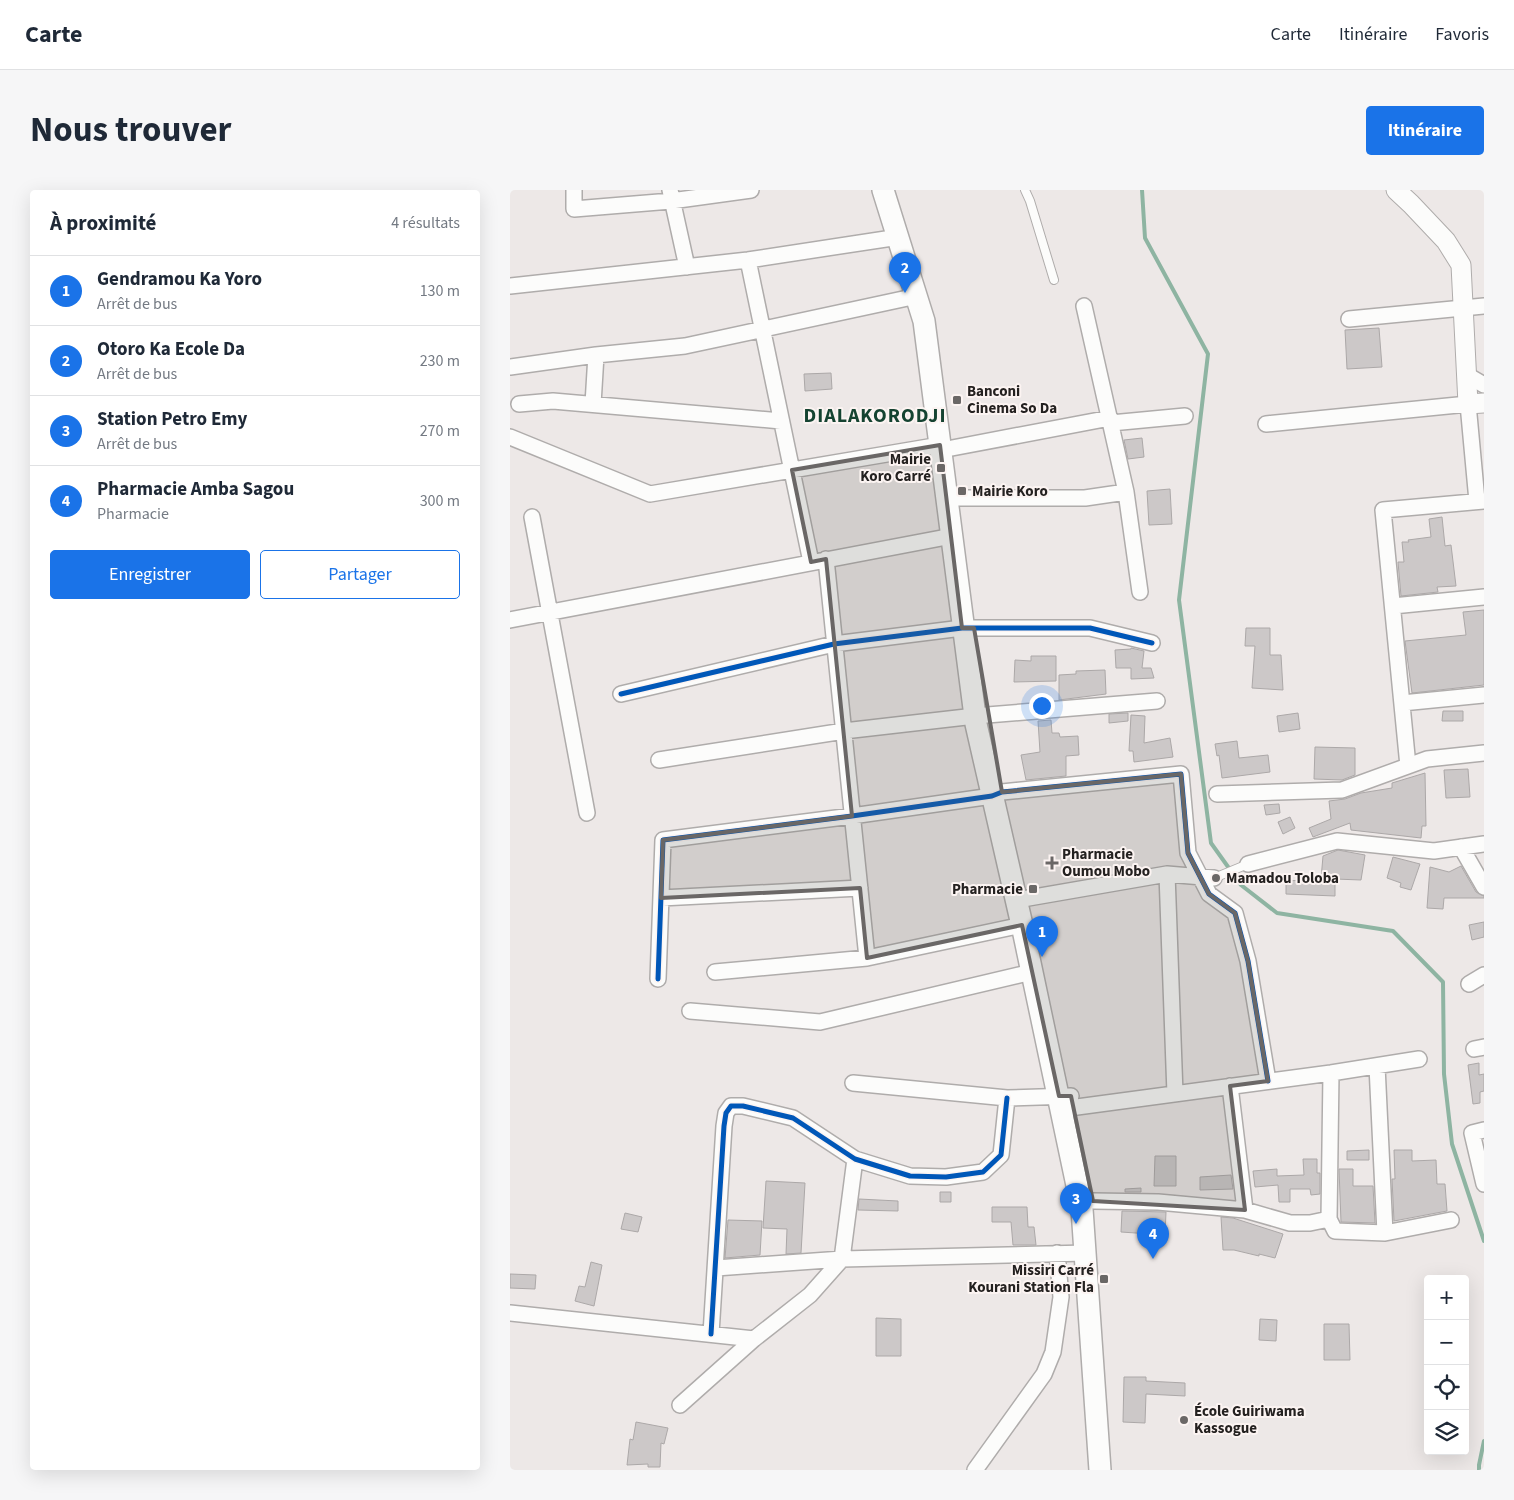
<!DOCTYPE html>
<html lang="fr">
<meta charset="utf-8">
<style>
body{margin:0;font-family:"Source Sans 3",sans-serif;background:#f6f6f7;color:#1f2937}
.controls{position:absolute;right:15px;bottom:15px;display:grid;overflow:hidden;border-radius:5px;box-shadow:0 5px 20px #0002}
.controls button{width:45px;height:45px;display:grid;place-items:center;padding:0;border:0;border-bottom:1px solid #e0e1e3;background:#fff;color:#1f2937;font:25px sans-serif}
.you{position:absolute;left:531px;top:515px;width:18px;height:18px;margin:-12px;border:4px solid #fff;border-radius:50%;background:#1a73e8;box-shadow:0 0 0 8px #1a73e833}
.badge{display:grid;place-items:center;width:32px;height:32px;border-radius:50%;background:#1a73e8;color:#fff;font-size:16px;font-weight:700}
.pin{position:absolute;translate:-50% -41px;filter:drop-shadow(0 1px 2px #0008)}
.pin::after{content:'';position:absolute;top:26px;width:18px;height:15px;background:inherit;clip-path:polygon(0 0,100% 0,50% 100%)}
.list{margin:0;padding:0;list-style:none}
h2{display:flex;justify-content:space-between;align-items:center;height:65px;margin:0;padding:0 20px;font-size:21px}
h2 small{font-size:16px;font-weight:400;color:#747a83}
.list li{display:grid;grid-template-columns:32px 1fr auto;gap:15px;align-items:center;box-sizing:border-box;height:70px;padding:0 20px;border-top:1px solid #e0e1e3}
.list b{display:block;font-size:19px;white-space:nowrap}
.list p{margin:0;font-size:16px;white-space:nowrap;color:#747a83}
.list em{font-size:16px;font-style:normal;color:#747a83}
.actions{display:flex;gap:10px;padding:15px 20px}
.actions a{flex:1;padding:11px 0;border:1px solid #1a73e8;border-radius:5px;text-align:center;font-size:18px;color:#1a73e8}
.actions .main{background:#1a73e8;color:#fff}
.icon{flex:none;width:28px;height:28px;fill:none;stroke:currentColor;stroke-width:2;stroke-linecap:round;stroke-linejoin:round}
.map{position:relative;flex:none;width:974px;height:1280px;overflow:hidden;border-radius:5px}
header{display:flex;align-items:center;gap:30px;box-sizing:border-box;height:70px;padding:0 25px;background:#fff;border-bottom:1px solid #e0e1e3}
header strong{font-size:24px}
nav{display:flex;gap:28px;margin-inline-start:auto;font-size:18px}
.intro{display:flex;align-items:center;justify-content:space-between;box-sizing:border-box;height:120px;padding:0 30px}
h1{margin:0;font-size:35px}
.button{padding:12px 22px;border-radius:5px;background:#1a73e8;color:#fff;font-size:18px;font-weight:700}
main{display:flex;gap:30px;padding:0 30px}
aside{flex:1;background:#fff;border-radius:5px;box-shadow:0 5px 20px #0002}
.map>svg:first-child{display:block}
</style>
<header>
<strong>Carte</strong>
<nav><a>Carte</a><a>Itinéraire</a><a>Favoris</a></nav>
</header>
<div class="intro"><h1>Nous trouver</h1><a class="button">Itinéraire</a></div>
<main>
<aside>
<h2>À proximité<small>4 résultats</small></h2>
<ul class="list">
<li><span class="badge">1</span><div><b>Gendramou Ka Yoro</b><p>Arrêt de bus</p></div><em>130 m</em></li>
<li><span class="badge">2</span><div><b>Otoro Ka Ecole Da</b><p>Arrêt de bus</p></div><em>230 m</em></li>
<li><span class="badge">3</span><div><b>Station Petro Emy</b><p>Arrêt de bus</p></div><em>270 m</em></li>
<li><span class="badge">4</span><div><b>Pharmacie Amba Sagou</b><p>Pharmacie</p></div><em>300 m</em></li>
</ul>
<div class="actions"><a class="main">Enregistrer</a><a>Partager</a></div>
</aside>
<div class="map">
<svg width="974" height="1280" viewBox="0 0 974 1280">
<rect width="100%" height="100%" fill="#ede8e7"/>
<g fill="none" stroke-linecap="round" stroke-linejoin="round">
<path stroke="#8eb4a2" stroke-width="4" d="M632,0L635,48L698,164L669,410L701,653L731,695L767,723L883,741L933,792L934,884L942,954L974,1051
M969,1280V1275L974,1251"/>
</g>
<path fill="#ccc8c8" stroke="#aca8a8" d="M869,138L872,177L837,179L835,140Z
M321,183L322,199L295,201L294,184Z
M632,248L634,267L618,269L614,250Z
M660,299L662,334L639,335L637,301Z
M932,327L935,356L941,355L946,396L927,397L928,402L891,406L888,372H894L892,352H899L898,350L921,347L919,329Z
M974,420V495L902,503L895,451L956,445L953,422Z
M736,438H760V465H771L773,500L742,498L745,456H735Z
M621,458L634,461L632,478H641L644,488L621,489V478H606L605,460L621,459Z
M521,466H546V491L504,492L505,470L521,471Z
M595,480L596,504L549,510V485L566,484V481Z
M933,521H953V531H932Z
M618,523V531L599,533V524Z
M788,523L790,539L769,542L767,526Z
M621,525L635,526L634,553L660,548L663,567L624,572L623,561H619Z
M541,530L542,543H549L550,547L568,546L569,565L556,566V586L516,590L511,565L530,562L528,531Z
M727,551L729,568L758,565L760,582L712,588L709,565L707,566L705,554Z
M805,557L845,558V585L832,590L804,589Z
M958,579L960,607L936,608L934,580Z
M915,583L916,636H912L911,648L841,640L840,633L803,647L799,638L821,629L819,611L835,609L851,603L882,598V593Z
M769,614L770,623L756,625L754,615Z
M780,627L785,638L773,644L768,632Z
M828,660L855,665L851,690L825,689V706L776,704V691L811,689L813,666Z
M883,667L910,674L901,700L890,697L891,693L877,688Z
M951,676L966,702L974,706V708H934L933,719L917,718L920,677L939,682Z
M974,732V747L962,750L959,735Z
M969,873V885L974,884V901L970,902V913L963,914L958,875Z
M859,960V970H837V961Z
M884,960H902V971L926,970L927,994H935L937,1021L884,1031L882,989H885Z
M645,966H666V996H644Z
M793,969H807V983H810V1004L801,1005L800,999H780V1012H769L768,995L745,997L743,981L767,979V986L794,985Z
M829,979H843V996H863L865,1033L831,1032Z
M721,985L723,999L690,1000V987Z
M256,991L295,993L291,1063L276,1064L277,1039L253,1038Z
M631,998V1002H615V999Z
M430,1002H441V1012H430Z
M349,1009L388,1011V1021L348,1020Z
M482,1017H517L518,1037H524L526,1055H503L501,1032H482Z
M612,1021L656,1022L655,1045L611,1042Z
M115,1023L132,1027L128,1042L111,1039Z
M711,1027L723,1028L773,1044L765,1068L749,1064V1066L724,1060H713Z
M218,1030L252,1031L250,1065L215,1068Z
M81,1072L92,1075L84,1116L65,1111L69,1096L75,1097Z
M0,1084L26,1085L25,1099L0,1098Z
M366,1128L391,1129V1166H366Z
M750,1129L767,1130L766,1151L749,1150Z
M814,1134H839L840,1170H814Z
M614,1187H636V1191L675,1193V1206L636,1204L635,1233L613,1232Z
M126,1232L158,1238L154,1254L151,1253L150,1277H138V1274L117,1275L120,1249L123,1250Z"/>
<g fill="none" stroke-linecap="round" stroke-linejoin="round">
<defs>
<path id="service" d="M515,0L520,11L544,90
M704,688L738,674"/>
<path id="minor" d="M64,0V19L161,11L241,0
M160,0L177,77
M238,70L301,372
M0,96L238,70L389,47
M574,116L616,302L630,402
M839,129L974,116
M0,177L86,165L175,156L407,106
M957,185L974,195
M9,214L43,211L271,231
M83,214L86,165
M601,233L675,226
M756,234L958,214L967,311
M0,247L140,304L430,255
M442,258L600,228
M448,308H575L616,302
M22,327L77,623
M316,369L357,768
M883,416L974,407
M0,430L442,346
M111,504L324,454L452,438H580L642,453
M892,513L974,505
M149,570L334,541L465,526L647,511
M898,576L873,320L974,311
M707,604L832,600L917,569L974,563
M951,657L974,697
M738,674L827,651L924,661L974,654
M657,684L665,904
M151,708L350,698
M507,710L657,684L704,688
M205,782L357,768L512,735
M148,789L153,650L342,626L482,606L492,602L671,584L678,663L699,704L725,723L738,771L758,891
M959,794L974,785
M180,821L310,832L522,782
M964,859L974,857
M867,876L875,1043
M821,883L819,1029L825,1041L875,1043L941,1030
M343,893L497,908L561,906
M720,896L735,1020
M552,919L821,883L909,869
M974,940L962,943L974,994
M583,1011L648,1012L735,1020L780,1033H800L819,1029
M206,1078L332,1069L576,1063
M0,1123L244,1149
M201,1144L214,936L216,923L221,916H233L283,928L345,969L400,986L436,987L473,982L491,965L497,908
M170,1215L244,1149L300,1105L332,1069L345,969
M465,1280L534,1184L543,1162L551,1107L547,1063"/>
<path id="tertiary" d="M886,0L901,14L936,51L951,75L958,214L974,213"/>
<path id="secondary" d="M373,0L414,131L466,534L512,735L572,1019L590,1280"/>
</defs>
<use href="#service" stroke="#afacab" stroke-width="10"/>
<use href="#minor" stroke="#afacab" stroke-width="18"/>
<use href="#tertiary" stroke="#afacab" stroke-width="21"/>
<use href="#secondary" stroke="#afacab" stroke-width="24"/>
<use href="#service" stroke="#fcfcfb" stroke-width="8"/>
<use href="#minor" stroke="#fcfcfb" stroke-width="15"/>
<use href="#tertiary" stroke="#fcfcfb" stroke-width="19"/>
<use href="#secondary" stroke="#fcfcfb" stroke-width="21"/>
<defs>
<path id="cycleway" d="M111,504L324,454L452,438H580L642,453
M148,789L153,650L342,626L482,606L492,602L671,584L678,663L699,704L725,723L738,771L758,891
M201,1144L214,936L216,923L221,916H233L283,928L345,969L400,986L436,987L473,982L491,965L497,908"/>
</defs>
<use href="#cycleway" stroke="#fcf4f2" stroke-width="8"/>
<use href="#cycleway" stroke="#0057b8" stroke-width="5"/>
</g>
<path fill="#6a6766" fill-opacity="0.2" stroke="#6a6766" stroke-width="4" stroke-linejoin="round" d="M430,255L452,438H464L492,602L671,584L678,663L699,704L725,723L738,771L758,891L720,896L735,1020L583,1011L561,906H549L512,735L357,768L350,698L151,708L153,650L342,626L316,369L301,372L282,280Z"/>
<g fill="#6a6766" stroke="#fcf4f2" stroke-width="2">
<rect x="442" y="205" width="10" height="10" rx="2.5"/>
<rect x="426" y="273" width="10" height="10" rx="2.5"/>
<rect x="447" y="296" width="10" height="10" rx="2.5"/>
<path d="M539.5 665.5h5v5h5v5h-5v5h-5v-5h-5v-5h5z"/>
<circle cx="706" cy="688" r="5"/>
<rect x="518" y="694" width="10" height="10" rx="2.5"/>
<rect x="589" y="1084" width="10" height="10" rx="2.5"/>
<circle cx="674" cy="1230" r="5"/>
</g>
<g text-anchor="middle" dominant-baseline="central" stroke-width="4" stroke-linejoin="round" paint-order="stroke">
<g font-size="15" font-weight="bold" fill="#242120" stroke="#fcf4f2" text-anchor="start">
<text x="457" y="201">Banconi<tspan x="457" dy="17">Cinema So Da</tspan></text>
<text x="421" y="269" text-anchor="end">Mairie<tspan x="421" dy="17">Koro Carré</tspan></text>
<text x="462" y="301">Mairie Koro</text>
<text x="552" y="664">Pharmacie<tspan x="552" dy="17">Oumou Mobo</tspan></text>
<text x="716" y="688">Mamadou Toloba</text>
<text x="513" y="699" text-anchor="end">Pharmacie</text>
<text x="584" y="1080" text-anchor="end">Missiri Carré<tspan x="584" dy="17">Kourani Station Fla</tspan></text>
<text x="684" y="1221">École Guiriwama<tspan x="684" dy="17">Kassogue</tspan></text>
</g>
<g font-size="20" font-weight="bold" letter-spacing="1" fill="#154331" stroke="#fcf4f2">
<text x="365" y="226">DIALAKORODJI</text>
</g>
</g>
</svg>
<div class="controls">
<button>+</button>
<button>−</button>
<button><svg class="icon" aria-label="locate" viewBox="0 0 24 24"><circle cx="12" cy="12" r="6"/><path d="M12 2v4M12 18v4M2 12h4M18 12h4"/></svg></button>
<button><svg class="icon" aria-label="layers" viewBox="0 0 24 24"><path d="M12 4l9 5-9 5-9-5zM3 14l9 5 9-5"/></svg></button>
</div>
<div class="you"></div>
<div class="pin badge" style="left:532px;top:767px">1</div>
<div class="pin badge" style="left:395px;top:103px">2</div>
<div class="pin badge" style="left:566px;top:1034px">3</div>
<div class="pin badge" style="left:643px;top:1069px">4</div>
</div>
</main>
